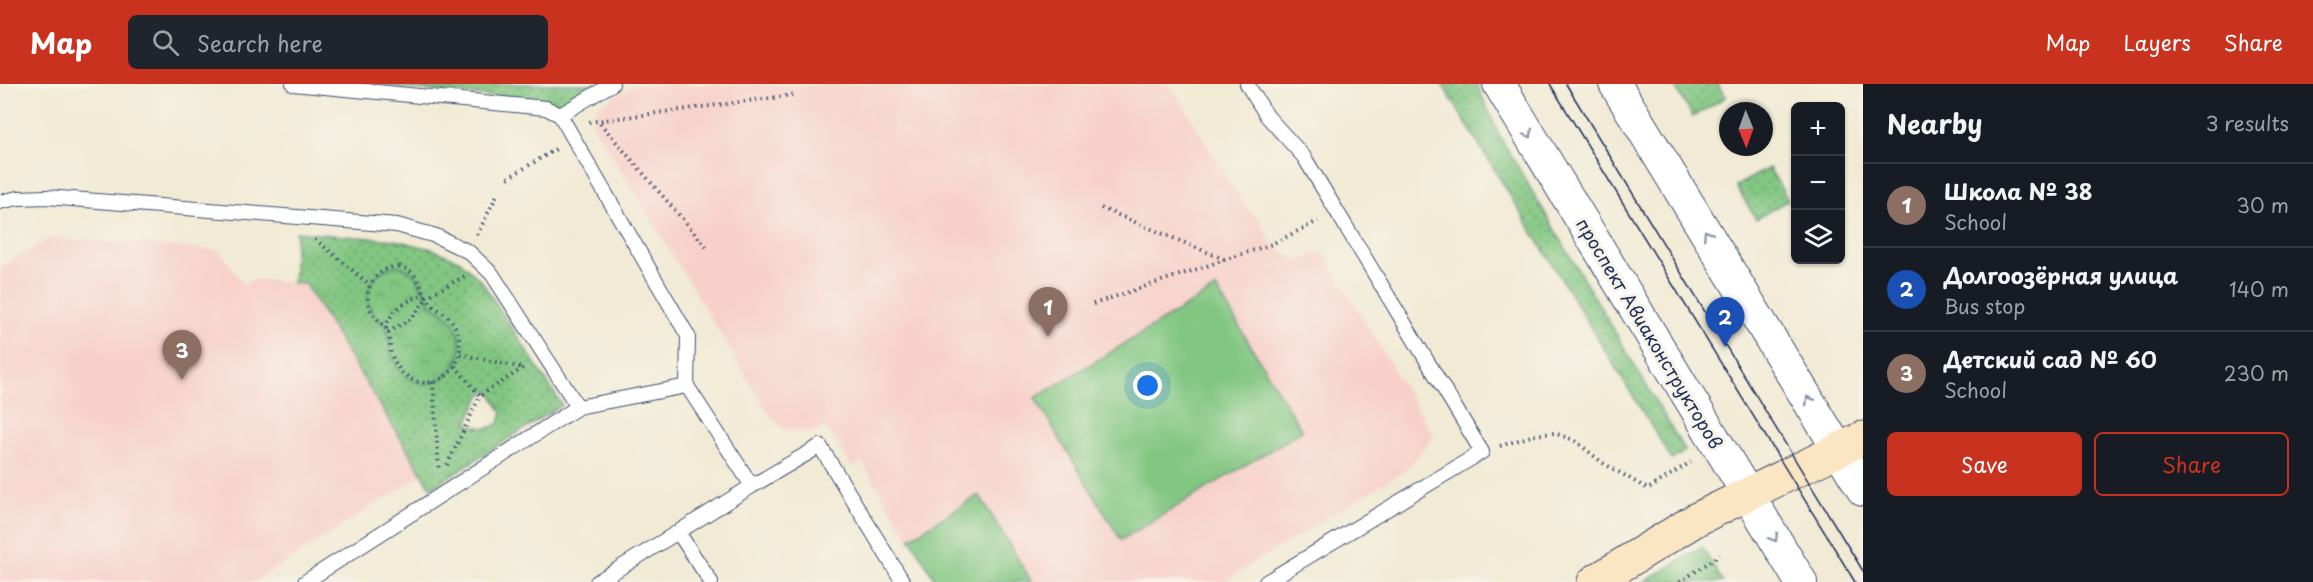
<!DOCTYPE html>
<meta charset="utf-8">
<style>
body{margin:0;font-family:"Playpen Sans",sans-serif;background:#20242c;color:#f1f3f6}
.controls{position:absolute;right:18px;top:18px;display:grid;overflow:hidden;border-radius:9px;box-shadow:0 2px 4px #0004}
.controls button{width:54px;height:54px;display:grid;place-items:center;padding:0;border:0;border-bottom:2px solid #363941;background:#171b24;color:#f1f3f6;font:30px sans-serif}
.compass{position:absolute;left:1719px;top:18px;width:54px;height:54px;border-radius:50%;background:#171b24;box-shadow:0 2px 4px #0004;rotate:179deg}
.you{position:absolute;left:1148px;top:302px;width:21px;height:21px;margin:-15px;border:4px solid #fff;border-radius:50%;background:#1a73e8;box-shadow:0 0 0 9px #1a73e833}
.badge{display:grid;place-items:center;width:39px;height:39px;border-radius:50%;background:#c8321e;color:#fff;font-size:20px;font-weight:700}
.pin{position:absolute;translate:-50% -50px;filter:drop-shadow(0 2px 3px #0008)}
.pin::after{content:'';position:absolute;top:32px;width:21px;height:18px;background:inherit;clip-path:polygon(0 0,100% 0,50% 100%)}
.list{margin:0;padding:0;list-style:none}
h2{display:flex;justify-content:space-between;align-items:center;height:78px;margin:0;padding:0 24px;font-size:26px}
h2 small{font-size:20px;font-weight:400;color:#9ea1a6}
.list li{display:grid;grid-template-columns:39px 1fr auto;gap:18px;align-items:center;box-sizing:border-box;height:84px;padding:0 24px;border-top:2px solid #363941}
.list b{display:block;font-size:22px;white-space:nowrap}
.list p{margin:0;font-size:20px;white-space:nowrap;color:#9ea1a6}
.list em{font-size:20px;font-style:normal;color:#9ea1a6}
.actions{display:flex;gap:12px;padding:18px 24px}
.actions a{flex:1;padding:14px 0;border:2px solid #c8321e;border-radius:9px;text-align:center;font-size:21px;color:#c8321e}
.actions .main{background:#c8321e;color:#fff}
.icon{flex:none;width:33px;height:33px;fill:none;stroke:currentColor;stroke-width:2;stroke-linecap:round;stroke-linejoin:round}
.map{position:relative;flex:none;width:1863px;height:498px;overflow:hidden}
header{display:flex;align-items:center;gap:36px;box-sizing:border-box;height:84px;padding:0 30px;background:#c8321e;color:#fff}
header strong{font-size:28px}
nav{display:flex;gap:33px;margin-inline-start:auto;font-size:21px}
.search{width:420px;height:54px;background:#20242c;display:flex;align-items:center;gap:15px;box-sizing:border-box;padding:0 21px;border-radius:9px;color:#9ea1a6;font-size:22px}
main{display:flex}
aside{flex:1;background:#171b24}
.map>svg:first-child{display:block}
</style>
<header>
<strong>Map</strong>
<div class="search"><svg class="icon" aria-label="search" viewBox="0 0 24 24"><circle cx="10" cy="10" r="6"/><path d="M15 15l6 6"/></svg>Search here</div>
<nav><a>Map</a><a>Layers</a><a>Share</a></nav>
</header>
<main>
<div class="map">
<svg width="1863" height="498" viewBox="0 0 1863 498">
<defs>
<pattern id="grass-dots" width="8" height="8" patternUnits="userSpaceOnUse" patternTransform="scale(1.5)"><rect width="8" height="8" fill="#81c681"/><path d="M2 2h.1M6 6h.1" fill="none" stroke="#69a16d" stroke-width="1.8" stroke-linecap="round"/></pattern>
<pattern id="park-crowns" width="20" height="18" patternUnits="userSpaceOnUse" patternTransform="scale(1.5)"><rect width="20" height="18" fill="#81c681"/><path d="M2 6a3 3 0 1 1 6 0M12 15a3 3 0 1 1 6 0" fill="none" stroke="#69a16d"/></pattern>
</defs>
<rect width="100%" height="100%" fill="#f7f3e8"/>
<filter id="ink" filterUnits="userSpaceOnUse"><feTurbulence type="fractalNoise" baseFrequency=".0167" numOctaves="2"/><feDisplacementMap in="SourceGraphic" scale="12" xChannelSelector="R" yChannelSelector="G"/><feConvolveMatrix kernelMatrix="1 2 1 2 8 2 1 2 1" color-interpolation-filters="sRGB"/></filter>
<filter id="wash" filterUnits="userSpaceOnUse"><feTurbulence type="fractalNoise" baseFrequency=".008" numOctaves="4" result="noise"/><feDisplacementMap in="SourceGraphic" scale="24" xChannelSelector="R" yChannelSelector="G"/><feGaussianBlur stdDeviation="1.35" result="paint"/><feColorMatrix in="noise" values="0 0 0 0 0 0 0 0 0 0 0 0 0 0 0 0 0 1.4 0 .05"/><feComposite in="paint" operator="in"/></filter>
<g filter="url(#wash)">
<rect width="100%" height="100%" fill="#f1ead4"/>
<path fill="#f7d1c9" d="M635,0H1170L1248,127L1260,136L1272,160L1296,177L1323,168L1434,352L1407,385L1223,498H936L862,378L852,383L827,344L811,348L782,344L769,330L592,39L598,23Z
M50,154L219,166L243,200L256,195L305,200L422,391L254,498H0V183Z"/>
<path fill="url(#grass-dots)" stroke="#4e7a70" stroke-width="1.5" fill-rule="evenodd" d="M366,0H596L559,22L545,18Z
M1442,0H1477L1499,51L1685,367L1672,376Z
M1673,0H1717L1726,13L1693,33Z
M1769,84L1788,116L1756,135L1736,102Z
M296,148L395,156L432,165L460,177L482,198L562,321L431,404L305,200L293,199ZM417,192L431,220L447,231L460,254L459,275L448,290L435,297L423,299L389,255L387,245L373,230L370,222ZM489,306L502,329L499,339C489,347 478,344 467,339L480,312Z"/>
<path fill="url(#park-crowns)" stroke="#4e7a70" stroke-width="1.5" d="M399,182C422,190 417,201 430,219C435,225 443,227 448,233C468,253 463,287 436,297C415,305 396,288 391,269C389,262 391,252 387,246C384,240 376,235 372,228C360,207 375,184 399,182Z
M1702,463L1723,498H1644Z"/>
<path fill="#81c681" stroke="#4e7a70" stroke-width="1.5" d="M1216,204L1302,347L1121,456L1035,314Z
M979,411L1032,498H937L910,454Z"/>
</g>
<g filter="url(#ink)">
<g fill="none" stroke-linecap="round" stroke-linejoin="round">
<defs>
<path id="service" d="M293,0L546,24L560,31L688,252L687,302
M1247,0L1267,32L1304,73L1482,368L1266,498
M560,31L612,0
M0,118L18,114L47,113L397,141L436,152L469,168L492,190L578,323L687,302L752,402L678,448L711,498
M752,402L820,362L903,498
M305,498L578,323
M597,498L678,448"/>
<path id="tertiary" d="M1499,0L1801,498
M1615,0L1863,406"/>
<path id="secondary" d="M1594,498L1697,435L1863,354"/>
</defs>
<use href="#service" stroke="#3b4b70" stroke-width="16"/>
<use href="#tertiary" stroke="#3b4b70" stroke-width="34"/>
<use href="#secondary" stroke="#3b4b70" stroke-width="35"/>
<path stroke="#3b4b70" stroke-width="4" stroke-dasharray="1.5 4.5" stroke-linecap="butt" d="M589,38L793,11
M600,39L709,166
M508,94L556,65
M1101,124L1226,176
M477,151L498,109
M315,155L370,201
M399,182C422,190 417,201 430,218C435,225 443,227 448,233C467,252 464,287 436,297C414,304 397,288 391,269C389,262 391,252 387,246C384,240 376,235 372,229C360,207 375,184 399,182Z
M426,213L465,192
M1093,220L1272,160L1318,137
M385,244C391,226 408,215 425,210
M388,248L412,234L427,214
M460,270L523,284
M455,282L480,312
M433,298L439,387
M1500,362L1534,351L1554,349L1574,356L1603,379L1648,405L1691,378
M447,381L480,312L523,284
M1680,498L1720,471"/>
<use href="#service" stroke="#fff" stroke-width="14"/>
<use href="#tertiary" stroke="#fff" stroke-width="32"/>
<use href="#secondary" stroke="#fbe6c4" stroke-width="33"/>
<path stroke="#1b2f5e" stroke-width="1.5" d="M1550,0L1855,498
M1566,0L1863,487"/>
</g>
<defs><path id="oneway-chevron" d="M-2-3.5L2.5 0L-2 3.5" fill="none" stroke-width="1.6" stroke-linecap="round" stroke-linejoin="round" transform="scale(1.5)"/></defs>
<g stroke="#8d97ae">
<use href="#oneway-chevron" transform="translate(1529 50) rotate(59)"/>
<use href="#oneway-chevron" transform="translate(1707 150) rotate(-122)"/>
<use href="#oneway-chevron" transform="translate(1809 316) rotate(-121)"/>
<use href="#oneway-chevron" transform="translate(1774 454) rotate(59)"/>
</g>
</g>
<g text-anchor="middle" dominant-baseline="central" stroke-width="6" stroke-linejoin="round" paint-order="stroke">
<g font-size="18" fill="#1b2f5e" stroke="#f7f3e8">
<text transform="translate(1650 249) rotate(59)">проспект Авиаконструкторов</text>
</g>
</g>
</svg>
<div class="controls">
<button>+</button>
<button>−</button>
<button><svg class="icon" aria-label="layers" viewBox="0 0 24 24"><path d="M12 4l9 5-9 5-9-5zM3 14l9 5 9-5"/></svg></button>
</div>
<svg class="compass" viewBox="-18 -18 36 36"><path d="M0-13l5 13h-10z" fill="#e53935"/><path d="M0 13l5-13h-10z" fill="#9ea1a6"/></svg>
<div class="you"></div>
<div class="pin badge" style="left:1048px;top:253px;background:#8d6e63">1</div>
<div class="pin badge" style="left:1725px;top:263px;background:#1a4fb4">2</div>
<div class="pin badge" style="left:182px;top:296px;background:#8d6e63">3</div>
</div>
<aside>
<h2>Nearby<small>3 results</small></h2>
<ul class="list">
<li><span class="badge" style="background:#8d6e63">1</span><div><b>Школа № 38</b><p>School</p></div><em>30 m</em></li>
<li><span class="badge" style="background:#1a4fb4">2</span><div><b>Долгоозёрная улица</b><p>Bus stop</p></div><em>140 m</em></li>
<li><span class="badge" style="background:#8d6e63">3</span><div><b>Детский сад № 60</b><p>School</p></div><em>230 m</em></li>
</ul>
<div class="actions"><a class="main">Save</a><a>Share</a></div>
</aside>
</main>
